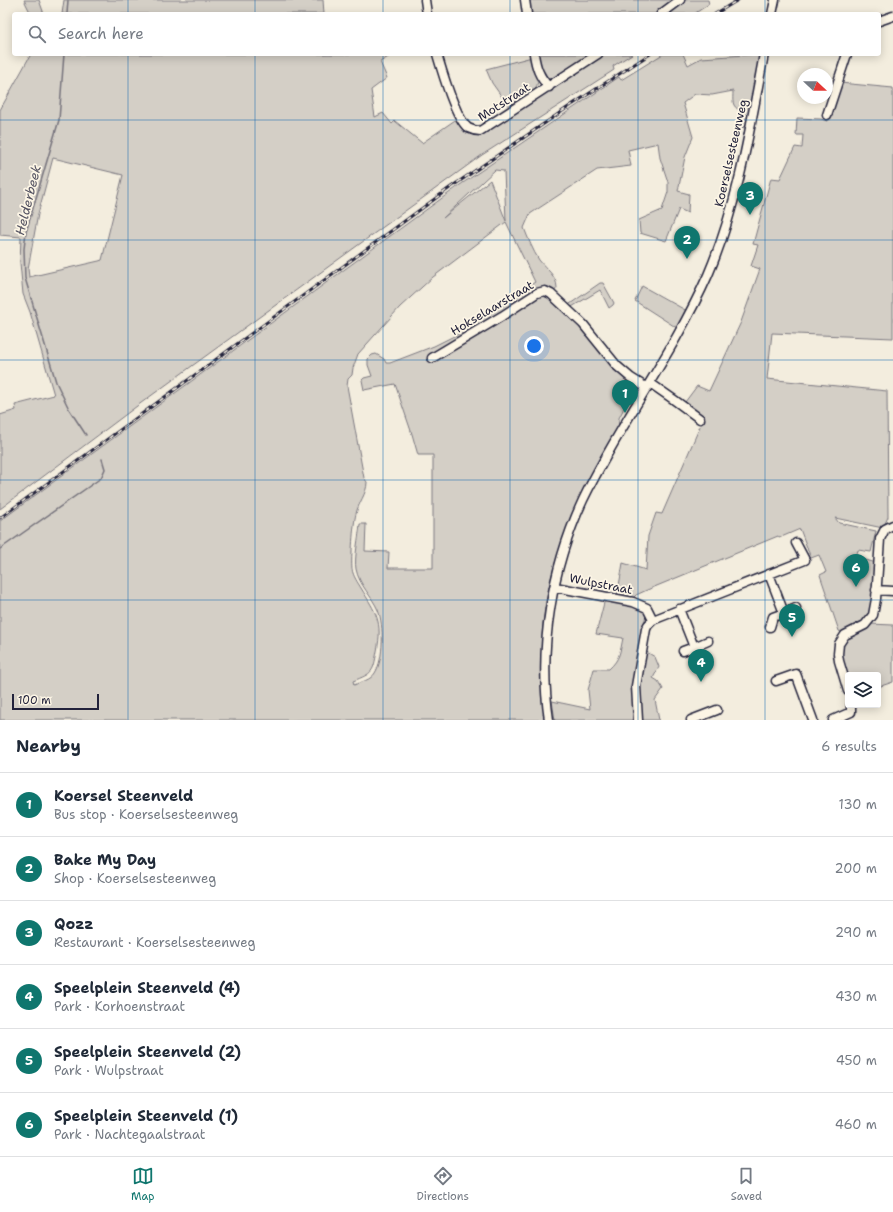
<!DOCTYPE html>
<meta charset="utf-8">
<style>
body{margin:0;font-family:"Shantell Sans",sans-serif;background:#f2f2f3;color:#1f2937}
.controls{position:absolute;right:12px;bottom:12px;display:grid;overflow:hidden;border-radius:4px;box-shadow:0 2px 10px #0003}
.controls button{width:36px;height:36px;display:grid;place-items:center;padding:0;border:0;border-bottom:1px solid #e0e1e3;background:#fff;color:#1f2937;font:20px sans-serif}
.compass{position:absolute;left:797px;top:68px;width:36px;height:36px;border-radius:50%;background:#fff;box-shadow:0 2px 10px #0003;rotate:112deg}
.scale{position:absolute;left:12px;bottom:10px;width:87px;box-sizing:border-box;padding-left:4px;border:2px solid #22223b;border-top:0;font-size:11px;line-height:14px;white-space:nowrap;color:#22223b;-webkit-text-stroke:3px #fcf5e5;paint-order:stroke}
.you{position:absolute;left:534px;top:346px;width:14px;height:14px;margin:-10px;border:3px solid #fff;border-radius:50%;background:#1a73e8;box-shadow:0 0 0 6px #1a73e833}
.badge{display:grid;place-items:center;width:26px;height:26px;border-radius:50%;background:#0f766e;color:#fff;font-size:13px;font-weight:700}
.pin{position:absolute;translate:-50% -33px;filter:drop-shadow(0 1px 2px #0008)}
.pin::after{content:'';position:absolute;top:21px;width:14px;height:12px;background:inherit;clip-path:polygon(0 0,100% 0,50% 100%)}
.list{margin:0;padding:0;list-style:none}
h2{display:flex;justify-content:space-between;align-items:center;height:52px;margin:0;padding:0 16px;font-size:17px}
h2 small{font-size:13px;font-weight:400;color:#747a83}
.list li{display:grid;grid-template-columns:26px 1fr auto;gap:12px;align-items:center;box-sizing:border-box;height:64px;padding:0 16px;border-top:1px solid #e0e1e3}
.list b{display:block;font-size:15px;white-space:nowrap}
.list p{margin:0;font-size:13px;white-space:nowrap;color:#747a83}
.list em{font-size:13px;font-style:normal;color:#747a83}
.icon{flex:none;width:22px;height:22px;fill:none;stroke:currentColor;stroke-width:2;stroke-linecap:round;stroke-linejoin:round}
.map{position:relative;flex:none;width:893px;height:720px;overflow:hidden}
.search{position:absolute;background:#fff;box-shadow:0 2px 10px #0003;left:12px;right:12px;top:12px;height:44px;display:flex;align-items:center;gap:10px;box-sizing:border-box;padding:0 14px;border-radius:4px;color:#747a83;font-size:15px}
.sheet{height:436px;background:#fff}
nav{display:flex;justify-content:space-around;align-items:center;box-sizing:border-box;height:56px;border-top:1px solid #e0e1e3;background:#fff;font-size:11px;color:#747a83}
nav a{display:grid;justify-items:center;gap:2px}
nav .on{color:#0f766e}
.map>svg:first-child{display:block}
</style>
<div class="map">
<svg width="893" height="720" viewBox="0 0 893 720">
<rect width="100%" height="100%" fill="#f3edde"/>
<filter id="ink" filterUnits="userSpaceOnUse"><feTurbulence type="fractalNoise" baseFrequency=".025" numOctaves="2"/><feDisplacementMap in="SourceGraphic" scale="8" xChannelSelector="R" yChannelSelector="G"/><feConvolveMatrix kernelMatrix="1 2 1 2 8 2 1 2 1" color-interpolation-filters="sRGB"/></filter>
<g filter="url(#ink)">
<path fill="#d4cfc6" stroke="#7b7880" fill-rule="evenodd" d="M24,0H39L44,14H31Z
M64,0H323L324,14H62Z
M527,0H676L654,14H530Z
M684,0H708L709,4L694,14H666Z
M31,54H390V56L380,62L387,78L371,90L375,117L383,113L392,124L395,121L422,143L458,118L477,135L484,133L605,54H632L613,66L614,70L482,155L137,406L0,509V415L16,410L15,405L54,395L30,312L23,294L20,263L21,237L0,235V110ZM53,158L123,175L102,260L99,261L29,277L28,269L38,214Z
M538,54H591L554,78L550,79L542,71Z
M663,54H683L688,65L701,58L760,54L746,128L739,127L741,111C731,106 733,101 733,91L712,95L695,94L683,103L693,137L685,157L678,191L689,194L688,213L679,209L666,241L640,233L639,220L662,210L668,192V182L660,158L658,143L628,150L631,166L597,170L530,214L524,228C528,238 533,251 539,260C546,269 557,276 557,288L554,292L538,295L544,294L550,296L641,388L631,398L624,408L619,418L618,429C606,449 593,469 583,490C562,536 544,587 542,638C540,666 543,693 545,720H0V521L460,185L619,77L621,80ZM495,170L504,171L506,221L490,180L443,218ZM506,222L535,282L456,335L434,346L390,363H386L384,359L376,354L372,355L368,359V365L372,376L364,378L362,380L364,390L395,384L412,434L418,455H433V568H388L389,552L365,551L366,524H360C359,536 354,558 356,569C359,585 372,596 378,610C384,625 384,659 375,673C371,680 361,682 354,685L353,681C373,673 373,673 377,651C383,621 376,613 361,588C358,583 353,576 352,569C351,559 353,524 356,514C358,503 367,494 367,482L364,478L347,386L348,379L352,375L353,368L358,354L400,307L433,277Z
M532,57L533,71L538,80C537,95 520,100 509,107L492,83L486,69Z
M840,83L893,88V338L772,333L767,379L887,391L888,517L883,528L835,518L839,523L876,531L871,552L858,550L856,557L876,563L873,605L869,618L845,634L839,631L820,575L826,572L819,555L811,558L800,529L779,538L778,536L647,590L636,595L632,599L617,597L623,563L646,570L648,536L656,513L662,514L701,424L702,417L685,402L697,386L709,391L741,322L760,269L751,266L758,245L753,244L771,178L780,179L795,147L802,148L803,135H796L797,118L821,119L827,121Z
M600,283H603L614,303L613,305L609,308L600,290L570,308L567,306Z
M642,286L687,311L677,328L635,301Z
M605,599L643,608L646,614L640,646L635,720H555L552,701L590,709L588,690L594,669H609C620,659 620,652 623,638L596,634Z
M870,624L893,625V682L878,687V675H848V679C846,670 841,660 840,651C840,639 861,629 870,624Z
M645,651L655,657L659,667L653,678L658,681L663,689L655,700L659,720H641L639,685Z"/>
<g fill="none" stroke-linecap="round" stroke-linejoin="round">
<path stroke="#75727b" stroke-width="1.5" d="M67,14L68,0
M64,54L59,120L26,232L24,249L25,278L56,382L69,409L86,435
M0,549L101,478L105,469L102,459"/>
<defs>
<path id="minor" d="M425,0L427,14
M525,0L527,14
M661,14L680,0
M772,14L775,0
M879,21L893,16
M437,54C442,71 455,117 468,128C472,130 476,131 480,131L598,54
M534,54C536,67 539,77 549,87
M827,115L847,54
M432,358L502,316L537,293L545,291L551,294L583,324L617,366L631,378L647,388
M650,383L673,399L700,419
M769,574L784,613L796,608
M555,587L633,602L647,608L653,620L805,560L796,543
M876,590L893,591
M679,609L694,647L708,641
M770,627L773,617L784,613
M683,651L694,647
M776,681L796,674L813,720
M848,691L839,661L838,654L839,644L845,635L865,625L873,615L876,599L880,539L885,529L893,525
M549,720C538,647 552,567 583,500C620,423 673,354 708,275C738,205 750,129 764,54
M638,720L636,686L646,629L648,625L653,620
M691,720L717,710
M833,720L851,712V705"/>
</defs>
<use href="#minor" stroke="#22223b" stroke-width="11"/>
<use href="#minor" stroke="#fcf5e5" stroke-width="8"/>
<defs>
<path id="rail" d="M715,14L738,0
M0,518L451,187L570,106L650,54"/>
</defs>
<use href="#rail" stroke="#22223b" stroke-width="3"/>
<use href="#rail" stroke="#fcf5e5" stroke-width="1.5" stroke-dasharray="4.5" stroke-linecap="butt"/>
</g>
</g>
<path fill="none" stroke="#1f6fb2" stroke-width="1" stroke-opacity="0.55" d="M128,0V14M255,0V14M383,0V14M510,0V14M638,0V14M765,0V14M128,54V720M255,54V720M383,54V720M510,54V720M638,54V720M765,54V720M0,120H893M0,240H893M0,360H893M0,480H893M0,600H893"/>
<g text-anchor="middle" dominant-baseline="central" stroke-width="3.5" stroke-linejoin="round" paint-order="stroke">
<g font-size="12" fill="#22223b" stroke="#fcf5e5">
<text transform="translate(504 102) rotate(-33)">Motstraat</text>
<text transform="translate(731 153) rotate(-77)">Koerselsesteenweg</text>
<text transform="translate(492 308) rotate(-31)">Hokselaarstraat</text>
<text transform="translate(601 584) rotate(11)">Wulpstraat</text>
</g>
<g font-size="13" font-style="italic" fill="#525160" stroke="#fcf5e5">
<text transform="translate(28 200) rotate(-76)">Helderbeek</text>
</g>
</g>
</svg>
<div class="controls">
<button><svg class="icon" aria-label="layers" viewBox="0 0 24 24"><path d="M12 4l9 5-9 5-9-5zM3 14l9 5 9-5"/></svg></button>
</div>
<svg class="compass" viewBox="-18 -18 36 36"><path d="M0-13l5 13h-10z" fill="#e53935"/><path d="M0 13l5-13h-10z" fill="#747a83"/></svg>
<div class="scale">100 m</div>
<div class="you"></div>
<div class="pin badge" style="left:625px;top:413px">1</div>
<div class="pin badge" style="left:687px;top:259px">2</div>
<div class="pin badge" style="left:750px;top:215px">3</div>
<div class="pin badge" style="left:701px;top:682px">4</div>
<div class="pin badge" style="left:792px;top:637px">5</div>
<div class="pin badge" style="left:856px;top:587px">6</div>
<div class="search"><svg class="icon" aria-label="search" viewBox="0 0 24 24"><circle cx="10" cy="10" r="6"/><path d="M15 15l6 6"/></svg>Search here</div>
</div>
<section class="sheet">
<h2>Nearby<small>6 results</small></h2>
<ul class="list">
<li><span class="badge">1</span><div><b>Koersel Steenveld</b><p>Bus stop · Koerselsesteenweg</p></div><em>130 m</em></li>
<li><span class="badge">2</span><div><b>Bake My Day</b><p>Shop · Koerselsesteenweg</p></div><em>200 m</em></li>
<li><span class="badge">3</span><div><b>Qozz</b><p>Restaurant · Koerselsesteenweg</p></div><em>290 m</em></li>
<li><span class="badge">4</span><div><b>Speelplein Steenveld (4)</b><p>Park · Korhoenstraat</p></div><em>430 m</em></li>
<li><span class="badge">5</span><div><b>Speelplein Steenveld (2)</b><p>Park · Wulpstraat</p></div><em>450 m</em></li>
<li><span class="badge">6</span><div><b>Speelplein Steenveld (1)</b><p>Park · Nachtegaalstraat</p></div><em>460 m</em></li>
</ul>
</section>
<nav>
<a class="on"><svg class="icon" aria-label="map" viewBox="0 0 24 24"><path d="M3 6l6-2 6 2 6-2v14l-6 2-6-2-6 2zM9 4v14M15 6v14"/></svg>Map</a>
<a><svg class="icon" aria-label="directions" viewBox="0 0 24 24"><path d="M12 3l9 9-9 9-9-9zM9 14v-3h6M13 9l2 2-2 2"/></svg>Directions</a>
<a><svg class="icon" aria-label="saved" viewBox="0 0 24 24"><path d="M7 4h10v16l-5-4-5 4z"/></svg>Saved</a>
</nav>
